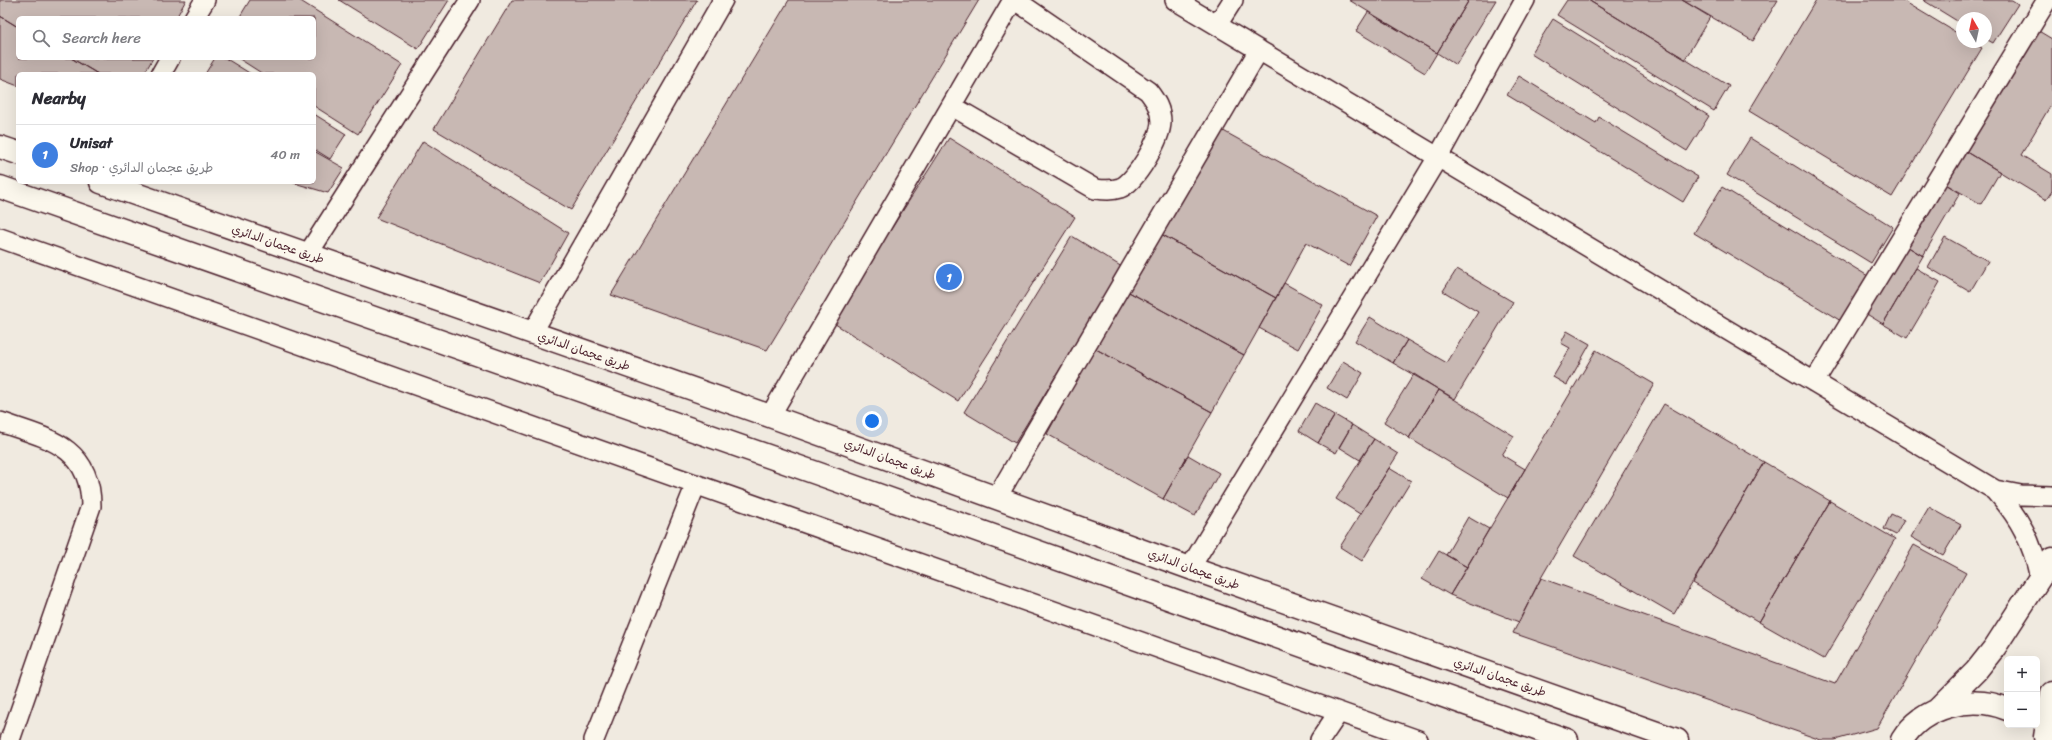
<!DOCTYPE html>
<meta charset="utf-8">
<style>
body{margin:0;font-family:Sriracha,"Playpen Sans Arabic",sans-serif;background:#f2f2f3;color:#2b2b33}
.controls{position:absolute;right:12px;bottom:12px;display:grid;overflow:hidden;border-radius:6px;box-shadow:0 4px 16px #0002}
.controls button{width:36px;height:36px;display:grid;place-items:center;padding:0;border:0;border-bottom:1px solid #e1e1e2;background:#fff;color:#2b2b33;font:20px sans-serif}
.compass{position:absolute;left:1956px;top:12px;width:36px;height:36px;border-radius:50%;background:#fff;box-shadow:0 4px 16px #0002;rotate:351deg}
.you{position:absolute;left:872px;top:421px;width:14px;height:14px;margin:-10px;border:3px solid #fff;border-radius:50%;background:#1a73e8;box-shadow:0 0 0 6px #1a73e833}
.badge{display:grid;place-items:center;width:26px;height:26px;border-radius:50%;background:#111827;color:#fff;font-size:13px;font-weight:700}
.pin{position:absolute;translate:-50% -50%;border:2px solid #fff;box-shadow:0 1px 4px #0006}
.list{margin:0;padding:0;list-style:none}
h2{display:flex;justify-content:space-between;align-items:center;height:52px;margin:0;padding:0 16px;font-size:17px}
h2 small{font-size:13px;font-weight:400;color:#7c7c81}
.list li{display:grid;grid-template-columns:26px 1fr auto;gap:12px;align-items:center;box-sizing:border-box;height:60px;padding:0 16px;border-top:1px solid #e1e1e2}
.list b{display:block;font-size:15px;white-space:nowrap}
.list p{margin:0;font-size:13px;white-space:nowrap;color:#7c7c81}
.list em{font-size:13px;font-style:normal;color:#7c7c81}
.icon{flex:none;width:22px;height:22px;fill:none;stroke:currentColor;stroke-width:2;stroke-linecap:round;stroke-linejoin:round}
.map{position:relative;flex:none;width:2052px;height:740px;overflow:hidden}
.search{position:absolute;background:#fff;box-shadow:0 4px 16px #0002;left:16px;top:16px;width:300px;height:44px;display:flex;align-items:center;gap:10px;box-sizing:border-box;padding:0 14px;border-radius:6px;color:#7c7c81;font-size:15px}
.panel{position:absolute;background:#fff;box-shadow:0 4px 16px #0002;left:16px;top:72px;width:300px;height:112px;border-radius:6px}
.map>svg:first-child{display:block}
</style>
<div class="map">
<svg width="2052" height="740" viewBox="0 0 2052 740">
<rect width="100%" height="100%" fill="#f0eae0"/>
<filter id="ink" filterUnits="userSpaceOnUse"><feTurbulence type="fractalNoise" baseFrequency=".025" numOctaves="2"/><feDisplacementMap in="SourceGraphic" scale="8" xChannelSelector="R" yChannelSelector="G"/><feConvolveMatrix kernelMatrix="1 2 1 2 8 2 1 2 1" color-interpolation-filters="sRGB"/></filter>
<g filter="url(#ink)">
<path fill="#c8b8b3" stroke="#4a1f2b" d="M0,0H186L176,18H18V27L0,16Z
M250,0H299L402,65L358,134L314,106V74H263L238,58H314V18H239Z
M339,0H449L418,49Z
M512,0H697L571,210L434,129Z
M789,0H979L767,350L611,295Z
M1349,0H1469L1437,53Z
M1469,0H1496L1456,65L1437,53Z
M1567,0H1588L1729,86L1714,111L1557,15Z
M1588,0H1682L1710,17L1685,59Z
M1682,0H1778L1753,41Z
M1816,0H1902L1962,36V42H1972L1982,48L1892,197L1749,111Z
M1923,0H2012L2018,4L1993,43L1986,39V18H1962V24Z
M1368,12L1437,53L1425,73L1356,31Z
M0,16L18,27V58H71L98,74H18V86L0,79Z
M1553,19L1709,116L1687,151L1531,54Z
M2037,30L2052,39V103L2021,155L2052,174V191L2046,200L1964,150Z
M71,58H153L144,74H98Z
M215,58H225L251,74H205Z
M1519,76L1596,123L1599,117L1698,177L1683,202L1507,95Z
M314,114L346,134L330,159L314,149Z
M1218,128L1377,216L1349,266L1306,243L1276,298L1159,233Z
M949,138L1075,217L958,401L832,322Z
M1750,138L1893,227L1871,263L1727,175Z
M423,141L568,233L540,283L376,218Z
M1964,150L2000,172L1981,204L1944,183Z
M314,151L344,168L328,193L291,182H314Z
M1944,183L1960,193L1923,256L1905,245Z
M1722,187L1868,276L1841,321L1694,233Z
M1159,233L1276,298L1244,355L1127,291Z
M1072,236L1122,267L1015,443L964,412Z
M1945,237L1988,261L1970,292L1928,267Z
M1905,245L1923,256L1883,324L1865,313Z
M1916,268L1940,282L1907,338L1883,324Z
M1457,269L1513,302L1455,399L1393,363L1407,340L1447,363L1478,312L1443,291Z
M1284,283L1323,305L1298,349L1259,328Z
M1127,291L1244,355L1212,412L1094,348Z
M1370,317L1407,340L1393,363L1355,341Z
M1567,331L1590,344L1567,385L1553,377L1570,348L1561,343Z
M1094,348L1212,412L1163,499L1047,434Z
M1596,350L1654,384L1541,578L1519,622L1450,595Z
M1343,361L1363,373L1347,400L1327,388Z
M1414,374L1439,390L1409,438L1384,422Z
M1439,390L1514,436L1502,455L1525,469L1508,498L1409,438Z
M1315,403L1335,415L1318,443L1299,431Z
M1664,404L1764,462L1674,614L1574,556Z
M1335,415L1352,425L1336,453L1318,443Z
M1352,425L1374,439L1360,460L1339,447Z
M1374,439L1398,454L1360,514L1336,499Z
M1188,455L1219,473L1195,516L1163,499Z
M1764,462L1830,501L1759,622L1693,583Z
M1389,468L1411,481L1362,561L1340,547Z
M1830,501L1895,539L1824,659L1759,622Z
M1929,507L1961,525L1943,555L1911,537Z
M1891,514L1904,520L1896,535L1884,529Z
M1468,517L1489,529L1467,567L1446,555Z
M1914,545L1966,573L1877,728L1835,740H1821L1513,633L1541,578L1835,684Z
M1439,551L1467,567L1450,595L1422,579Z"/>
<g fill="none" stroke-linecap="round" stroke-linejoin="round">
<defs>
<path id="lane" d="M1175,0L1995,490C2020,518 2032,541 2040,578
M194,18L205,0
M1217,25L1233,0
M161,74L170,58
M952,106L1095,189C1104,190 1111,191 1120,188C1136,182 1161,138 1161,122C1161,109 1155,100 1148,91L1015,0
M0,238L1418,740
M308,254L470,0
M532,333L723,0
M1814,382L2047,0
M770,416L1013,0
M0,422C47,438 91,446 91,506L10,740
M1995,490L2021,495L2052,496
M997,497L1259,50
M1190,568L1438,157L1525,0
M594,740L696,484
M1320,740L1339,712"/>
<path id="secondary" d="M0,147L18,153
M101,182L770,416L1190,568L1677,740
M0,187L819,474L1567,740
M1937,710L1976,671L1995,647L2052,559
M2045,737L2052,693
M1902,740C1923,706 1972,694 2007,709"/>
</defs>
<use href="#lane" stroke="#4a1f2b" stroke-width="22"/>
<use href="#secondary" stroke="#4a1f2b" stroke-width="25"/>
<use href="#lane" stroke="#fbf7ec" stroke-width="19"/>
<use href="#secondary" stroke="#fbf7ec" stroke-width="22"/>
</g>
</g>
<g text-anchor="middle" dominant-baseline="central" stroke-width="3.5" stroke-linejoin="round" paint-order="stroke">
<g font-size="12" fill="#4a1f2b" stroke="#fbf7ec">
<text transform="translate(278 244) rotate(19)">طريق عجمان الدائري</text>
<text transform="translate(584 351) rotate(19)">طريق عجمان الدائري</text>
<text transform="translate(890 459) rotate(20)">طريق عجمان الدائري</text>
<text transform="translate(1194 569) rotate(20)">طريق عجمان الدائري</text>
<text transform="translate(1500 677) rotate(19)">طريق عجمان الدائري</text>
</g>
</g>
</svg>
<div class="controls">
<button>+</button>
<button>−</button>
</div>
<svg class="compass" viewBox="-18 -18 36 36"><path d="M0-13l5 13h-10z" fill="#e53935"/><path d="M0 13l5-13h-10z" fill="#7c7c81"/></svg>
<div class="you"></div>
<div class="pin badge" style="left:949px;top:277px;background:#3f7fe0">1</div>
<div class="search"><svg class="icon" aria-label="search" viewBox="0 0 24 24"><circle cx="10" cy="10" r="6"/><path d="M15 15l6 6"/></svg>Search here</div>
<section class="panel">
<h2>Nearby<small></small></h2>
<ul class="list">
<li><span class="badge" style="background:#3f7fe0">1</span><div><b>Unisat</b><p>Shop · طريق عجمان الدائري</p></div><em>40 m</em></li>
</ul>
</section>
</div>
